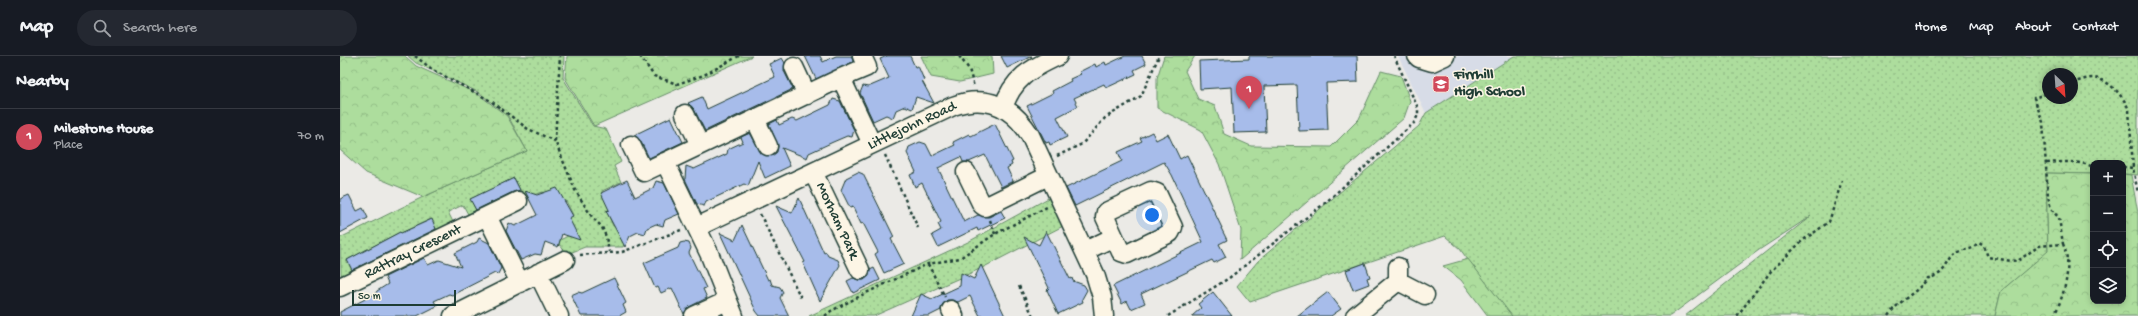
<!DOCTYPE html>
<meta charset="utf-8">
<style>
body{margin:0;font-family:"Gochi Hand",sans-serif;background:#242831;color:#f1f3f6}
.controls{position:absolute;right:12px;bottom:12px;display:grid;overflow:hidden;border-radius:8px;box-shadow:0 2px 6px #0003}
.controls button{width:36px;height:36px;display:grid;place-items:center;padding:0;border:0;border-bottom:1px solid #363941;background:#171b24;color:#f1f3f6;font:20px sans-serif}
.compass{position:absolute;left:1702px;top:12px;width:36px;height:36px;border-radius:50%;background:#171b24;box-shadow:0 2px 6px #0003;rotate:155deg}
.scale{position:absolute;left:12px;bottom:10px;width:104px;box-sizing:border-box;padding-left:4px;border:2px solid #1f3d34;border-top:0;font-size:11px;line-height:14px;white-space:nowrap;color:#1f3d34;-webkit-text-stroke:3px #fcf5e5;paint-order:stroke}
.you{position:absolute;left:812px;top:159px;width:14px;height:14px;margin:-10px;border:3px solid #fff;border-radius:50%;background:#1a73e8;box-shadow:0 0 0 6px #1a73e833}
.badge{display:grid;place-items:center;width:26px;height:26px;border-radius:50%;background:#d1495b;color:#fff;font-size:13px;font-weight:700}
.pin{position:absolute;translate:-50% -33px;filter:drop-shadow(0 1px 2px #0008)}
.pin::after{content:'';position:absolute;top:21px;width:14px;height:12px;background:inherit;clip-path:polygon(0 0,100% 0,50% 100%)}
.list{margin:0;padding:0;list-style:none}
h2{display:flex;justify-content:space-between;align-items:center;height:52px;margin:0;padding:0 16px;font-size:17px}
h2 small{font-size:13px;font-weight:400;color:#9ea1a6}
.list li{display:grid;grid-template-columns:26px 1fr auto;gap:12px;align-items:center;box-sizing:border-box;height:56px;padding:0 16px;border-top:1px solid #363941}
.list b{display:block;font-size:15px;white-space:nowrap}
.list p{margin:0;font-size:13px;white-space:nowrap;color:#9ea1a6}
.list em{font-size:13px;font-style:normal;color:#9ea1a6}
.icon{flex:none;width:22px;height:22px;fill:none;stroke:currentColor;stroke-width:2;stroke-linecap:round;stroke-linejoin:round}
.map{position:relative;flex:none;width:1798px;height:260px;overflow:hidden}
header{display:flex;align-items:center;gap:24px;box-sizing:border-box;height:56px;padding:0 20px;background:#171b24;border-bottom:1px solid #363941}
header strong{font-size:19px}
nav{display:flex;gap:22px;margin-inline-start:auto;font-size:14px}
.search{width:280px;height:36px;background:#242831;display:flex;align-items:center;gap:10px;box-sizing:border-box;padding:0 14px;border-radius:22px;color:#9ea1a6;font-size:15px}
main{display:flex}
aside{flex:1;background:#171b24}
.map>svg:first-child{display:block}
</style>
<header>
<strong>Map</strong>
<div class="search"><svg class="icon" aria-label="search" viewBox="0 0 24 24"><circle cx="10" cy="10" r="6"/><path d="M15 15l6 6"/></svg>Search here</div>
<nav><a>Home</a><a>Map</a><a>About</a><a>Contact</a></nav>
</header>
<main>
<aside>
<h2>Nearby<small></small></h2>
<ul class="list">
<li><span class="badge">1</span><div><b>Milestone House</b><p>Place</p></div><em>70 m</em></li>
</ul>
</aside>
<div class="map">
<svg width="1798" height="260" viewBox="0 0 1798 260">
<defs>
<pattern id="grass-dots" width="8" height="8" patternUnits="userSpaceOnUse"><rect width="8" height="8" fill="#addd9d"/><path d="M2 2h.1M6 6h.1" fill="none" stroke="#94bf88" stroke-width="1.8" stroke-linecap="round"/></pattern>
<pattern id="forest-crowns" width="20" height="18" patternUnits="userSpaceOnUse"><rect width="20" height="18" fill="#addd9d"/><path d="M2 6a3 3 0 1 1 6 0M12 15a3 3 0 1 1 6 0" fill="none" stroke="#94bf88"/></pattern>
</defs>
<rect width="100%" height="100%" fill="#ebeae6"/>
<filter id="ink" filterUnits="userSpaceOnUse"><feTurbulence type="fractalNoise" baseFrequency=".025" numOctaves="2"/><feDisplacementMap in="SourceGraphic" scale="8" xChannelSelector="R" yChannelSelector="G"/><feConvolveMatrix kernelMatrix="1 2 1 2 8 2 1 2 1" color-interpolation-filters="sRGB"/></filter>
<g filter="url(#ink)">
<path fill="#d7dce7" d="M1058,0H1174L1086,57Z"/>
<path fill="url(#grass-dots)" stroke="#668d68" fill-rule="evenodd" d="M68,0H224L223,22L253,70L266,73L281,106L274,110L281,126L262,135L270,154L267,156L273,170L277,169L285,185L283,191H245L227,198L219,188L220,184L228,180L232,181L227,163L233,159L226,145L222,147L203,136L190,140L189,143L180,134L174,122L131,143L137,157L129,160L123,149L108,156L114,168L97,175L91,163L61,177L60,176L7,204L13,216L1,221L0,182L83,141L187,95L168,60L138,36L76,7Z
M1174,0H1798V119L1783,118V107H1753V118L1706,117L1708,196L1661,235L1655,260H1345L1471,160L1419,194L1330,260H1169L1120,193L1105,180L910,246L897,230L918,205L1079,70L1086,57ZM1708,18H1732V42H1708Z
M712,140L725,169L642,212L534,260H469L628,186Z"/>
<path fill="url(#forest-crowns)" stroke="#668d68" d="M0,0H65L76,10L138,38L167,60L187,95L83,141L26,117L0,94Z
M227,0H412L254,70L225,22Z
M581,0H652L653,18L620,26L591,21Z
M824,0H855L845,15L858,43L875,50L884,78L911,90L991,91L1019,63L1041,15L1061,20L1070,45L1064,62L900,204L901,174L879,108L861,74L817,52V22Z
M1706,117L1753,118V245H1783V118L1791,119L1798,157V260H1655L1661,235L1708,195Z
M1128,203L1172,260H1148L1121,224L1103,210Z"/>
<path fill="#a7bcea" stroke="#1f3d34" d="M465,0H480L483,6L496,0H512L513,6L476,23Z
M547,0H570L575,11L578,10L584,24L582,25L594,47L576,41L572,53L565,50L556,54L553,62L546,59L533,65L520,37L523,30L528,31L549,22L540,3Z
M661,0H692L667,12Z
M785,0H802L806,8L794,14L796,18L766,32L764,28L734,42L738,50L717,61L727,81L710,89L709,86L706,87L687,50L713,37L712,35L731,25L730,23L741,18L739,16L755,8L756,11L765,6L766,9Z
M909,0H1017L1018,26L986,27L988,74L959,75L957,29L924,30L926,76L894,77L892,31L860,33L859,5L909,3Z
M442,2L445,7L444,15L453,33L365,75L354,53L348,47L362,41L367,53L435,21L429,8Z
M493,43L500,45L514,74L512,81L507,80L493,86L469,97L467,102L442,92L450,110L425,122L418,105L408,130L404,128L366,146L364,150L357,148L345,123L346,110L354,113L387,98L388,93L403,86L401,81L410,77L422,98L432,100L437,96L438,90L429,68L437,64L439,69L452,63L457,65L490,49Z
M331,61L343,86L309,102L300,84L294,79Z
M655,68L673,105L671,106L672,109L667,112L673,125L661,131L645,99L629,106H623L621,101L598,112L624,166L638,159L649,161L661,155L665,162L638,175L637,172L598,191L592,179L601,174L598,168L601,166L582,127L575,131L570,119L576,116L567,97L569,91L580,86L586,88L592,100L615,89L613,86L629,78L631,80Z
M812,76L816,84L828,78L840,103L847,99L882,172H881L887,184L879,188L886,201L874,207L872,204L801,238L805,247L791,253L787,245L782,248L773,230L863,186L832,119L824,106L735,150L726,132L782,105L778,96L802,85L800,82Z
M518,116L523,118L554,181L551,183L564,208L544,217L535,198L538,196L523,167L521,168L513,151L510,152L501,134L506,122Z
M174,122L180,134L173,136L136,154L130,143Z
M287,124L295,141L313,132L316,125L324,127L339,158L325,164L323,170L316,168L307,172L305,178L298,176L290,180L285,191L266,155L269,154L261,137Z
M217,132L233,160L229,162L240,184L222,178L218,191L205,186L201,199L195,198L181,204L166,175L169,167L175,170L197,159L185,135L197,139Z
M9,139L17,155L23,152L28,162L0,177V143Z
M459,142L484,197L486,196L488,200L498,204L500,209L480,245L463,207L465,206L436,150L452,157Z
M92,163L96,173L12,214L7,204L60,176L61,177Z
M402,169L428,224L430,223L432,229L440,231L443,236L440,242L449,260H420L416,255L380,177L395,184Z
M706,175L730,223L732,222L733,225L744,229L747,234L742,243L743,246L718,258L707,234L709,232L684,181L699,189Z
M139,182L149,187L161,212L158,218L155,217L112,239L109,238L94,245L97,250L77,260H0V256L35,238L37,235L48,228L45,221L84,202L88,209L99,204L121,211L115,197L137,186Z
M344,186L349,187L351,192L349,197L366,232L363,233L367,242L349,251L344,258L332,232L321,237L318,231L315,232L304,207L338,192L340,187Z
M1025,207L1030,221L1027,222L1029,228L1013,234L1006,214Z
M641,209L665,260H640L630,240L618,246L612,244H607L602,249L601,254L589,260H571L581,238L592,243L620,230L621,217L634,223Z
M534,212L540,224L513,237L507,225L513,222L519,224H524L529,220L530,214Z
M274,222L286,247L283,249L286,256L279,260H241L231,239L238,236L242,237Z
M873,236L892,260H852L861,252L858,248Z
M988,236L1001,253L991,260H957Z"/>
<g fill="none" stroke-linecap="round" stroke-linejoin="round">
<defs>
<path id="minor" d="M1077,0L1079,2L1092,6L1105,0
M454,11L467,39
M501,22L527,11L522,0
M663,52C673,22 690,13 718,0
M345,58L360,89
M415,63L428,90
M291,89L304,116L325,106
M473,116L520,214
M626,116L642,149L645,151L708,120
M811,135L817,137L833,171L830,177L787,198L781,196L765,161L766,156Z
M147,160L178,145
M357,171L613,50C646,38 672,50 690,79L755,218L762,241L764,260
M745,195L774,181
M1058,211V225L1085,239
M198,217L219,260
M0,231L147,160L180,227
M611,254L614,260
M113,260L225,204
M354,260L387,245
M394,260L369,197L325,106L501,22L532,88
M1015,260L1058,225"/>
</defs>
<use href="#minor" stroke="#1f3d34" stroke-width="21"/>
<path stroke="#1f3d34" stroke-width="2.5" stroke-dasharray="3 3" stroke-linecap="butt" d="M75,0L93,14L151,45L188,73L215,85L235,134L252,161L262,171L266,181L269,196
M300,0L314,20L337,28L364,19L399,0
M619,0L629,13L634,31
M1732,27C1739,25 1746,22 1753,22C1769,23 1784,41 1789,54L1793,112L1798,137
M215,85L220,0
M545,99L578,172
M717,100L742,88L765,62L801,40L819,0
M1707,107C1722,106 1739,104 1753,111
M1783,111L1793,112
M420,158L461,242
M650,164L655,178
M240,199L282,196L341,174
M588,208L605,241
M679,230L693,260
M485,260L491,255L528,236L588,208L620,202L655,178L707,151
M828,260L889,222L985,147L1074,67L1078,59V52L1054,0
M1397,260L1431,215L1462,185L1489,166L1502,124
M1548,260C1559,244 1577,237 1588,222C1608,219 1605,203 1619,196C1628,192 1631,195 1639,187L1644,190L1648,201L1671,205L1679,204L1699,190L1723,188L1719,162L1711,153L1708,140L1703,66L1694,42L1708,37
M1714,260C1724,239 1733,211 1723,188"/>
<use href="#minor" stroke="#fcf5e5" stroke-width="18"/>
</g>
</g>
<defs>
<symbol id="school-square" viewBox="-11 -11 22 22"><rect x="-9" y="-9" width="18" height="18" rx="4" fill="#d1495b" stroke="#fcf5e5"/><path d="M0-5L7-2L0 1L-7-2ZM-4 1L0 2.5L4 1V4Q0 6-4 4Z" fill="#fff"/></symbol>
</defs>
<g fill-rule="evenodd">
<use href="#school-square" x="1091" y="18" width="20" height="20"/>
</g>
<g text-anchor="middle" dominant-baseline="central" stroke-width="3" stroke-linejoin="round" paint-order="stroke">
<g font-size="15" font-weight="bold" fill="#1f3d34" stroke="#fcf5e5" text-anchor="start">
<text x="1114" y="19">Firrhill<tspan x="1114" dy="17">High School</tspan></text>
</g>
<g font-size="15" fill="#1f3d34" stroke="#fcf5e5">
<text transform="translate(572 70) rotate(-25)">Littlejohn Road</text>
<text transform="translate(497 165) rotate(65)">Morham Park</text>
<text transform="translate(73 196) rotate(-26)">Rattray Crescent</text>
</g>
</g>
</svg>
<div class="controls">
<button>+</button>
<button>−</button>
<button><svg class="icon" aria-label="locate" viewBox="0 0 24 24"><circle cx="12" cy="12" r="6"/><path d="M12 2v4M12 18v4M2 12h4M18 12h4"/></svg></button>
<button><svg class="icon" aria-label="layers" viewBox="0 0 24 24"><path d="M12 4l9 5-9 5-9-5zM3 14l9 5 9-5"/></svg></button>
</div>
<svg class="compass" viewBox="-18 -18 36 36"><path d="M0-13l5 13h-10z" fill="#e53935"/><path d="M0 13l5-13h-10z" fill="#9ea1a6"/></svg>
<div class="scale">50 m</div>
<div class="you"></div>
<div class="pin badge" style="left:909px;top:53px">1</div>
</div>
</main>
